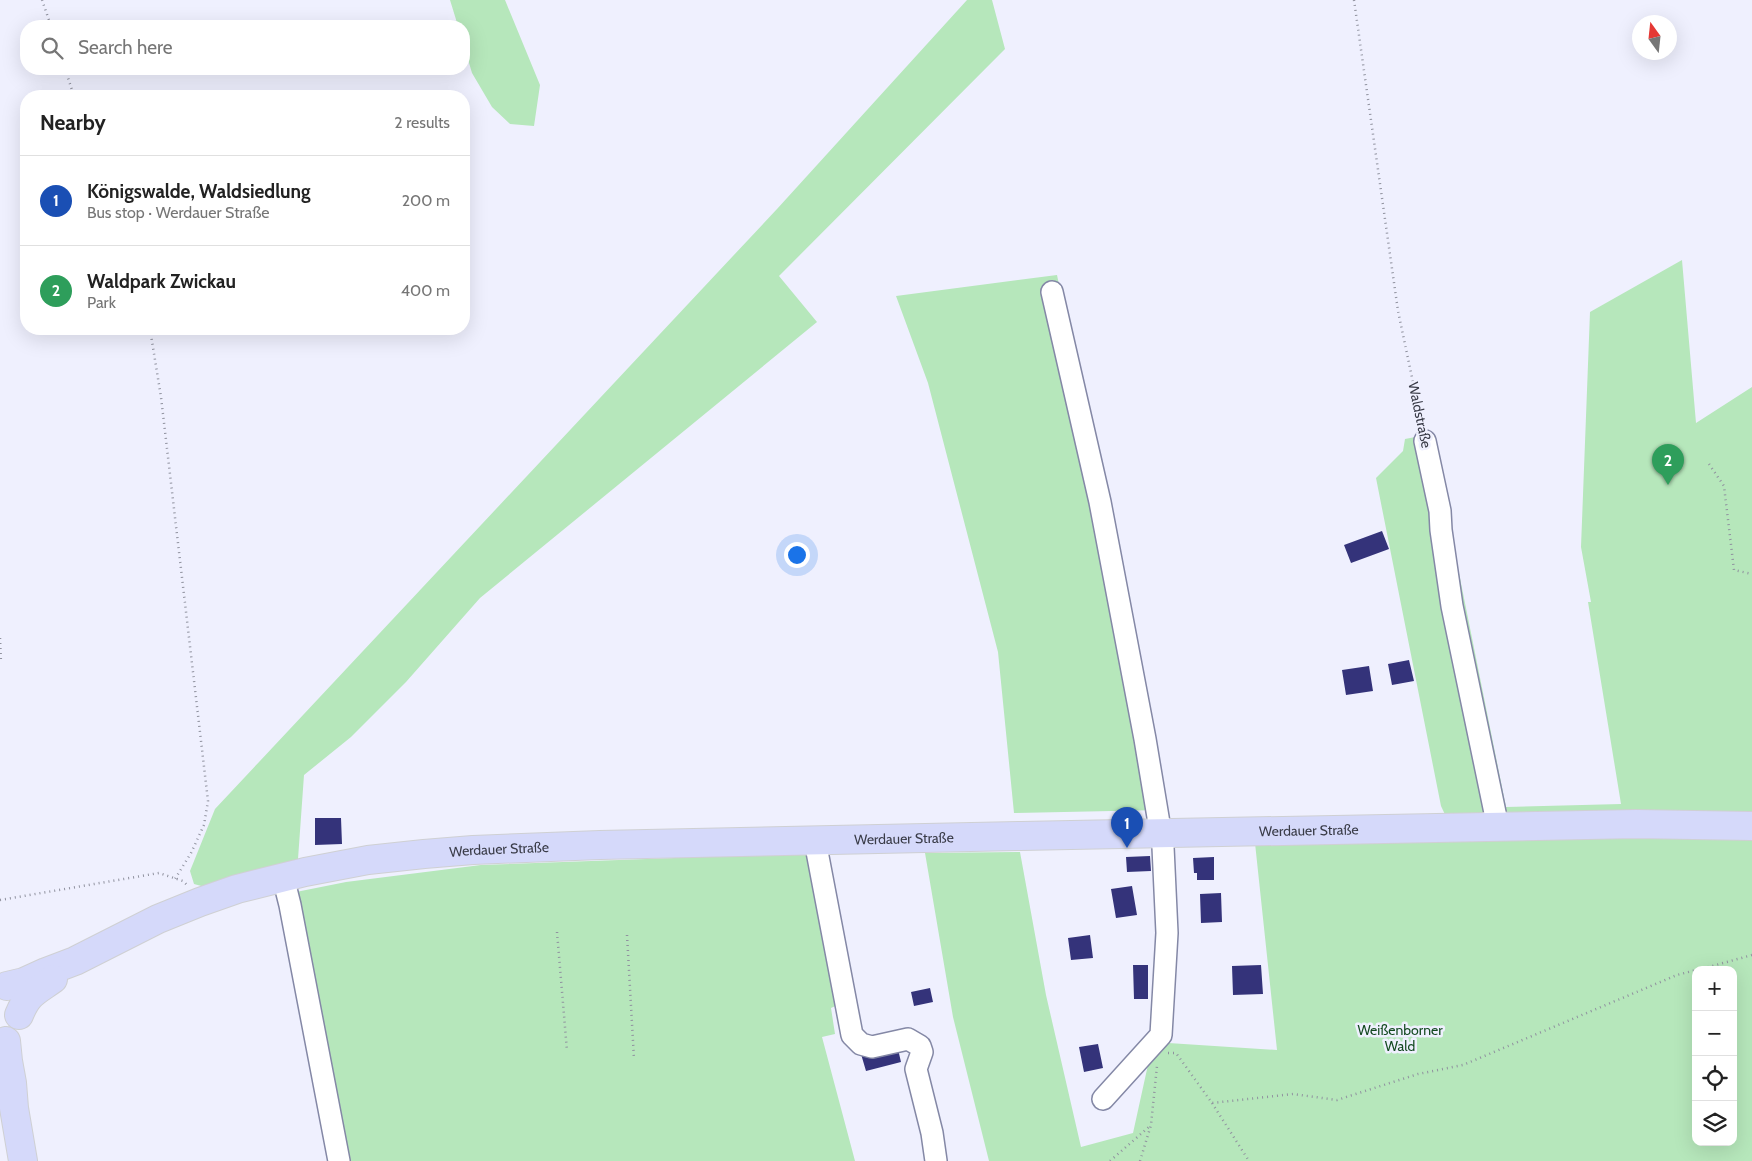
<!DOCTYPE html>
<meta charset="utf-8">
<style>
body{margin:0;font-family:Cabin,sans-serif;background:#f2f2f2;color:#222}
.controls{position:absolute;right:15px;bottom:15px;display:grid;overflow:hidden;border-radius:10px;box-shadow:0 5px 20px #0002}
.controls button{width:45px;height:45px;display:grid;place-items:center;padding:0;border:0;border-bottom:1px solid #e0e0e0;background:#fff;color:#222;font:25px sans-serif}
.compass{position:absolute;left:1632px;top:15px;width:45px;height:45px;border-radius:50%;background:#fff;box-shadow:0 5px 20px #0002;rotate:345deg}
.you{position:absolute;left:796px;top:554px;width:18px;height:18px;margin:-12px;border:4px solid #fff;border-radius:50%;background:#1a73e8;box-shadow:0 0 0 8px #1a73e833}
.badge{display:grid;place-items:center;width:32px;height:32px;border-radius:50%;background:#d93025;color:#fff;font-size:16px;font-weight:700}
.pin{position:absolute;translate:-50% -41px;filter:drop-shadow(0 1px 2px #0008)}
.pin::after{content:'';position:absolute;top:26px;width:18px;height:15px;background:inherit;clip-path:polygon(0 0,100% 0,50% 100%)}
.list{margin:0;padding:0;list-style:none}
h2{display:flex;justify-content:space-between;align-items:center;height:65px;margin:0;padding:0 20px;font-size:21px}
h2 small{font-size:16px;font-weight:400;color:#767676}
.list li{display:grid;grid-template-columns:32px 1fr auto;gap:15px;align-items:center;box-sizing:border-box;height:90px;padding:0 20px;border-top:1px solid #e0e0e0}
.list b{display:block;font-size:19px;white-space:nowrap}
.list p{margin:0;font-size:16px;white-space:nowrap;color:#767676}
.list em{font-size:16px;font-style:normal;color:#767676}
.icon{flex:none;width:28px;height:28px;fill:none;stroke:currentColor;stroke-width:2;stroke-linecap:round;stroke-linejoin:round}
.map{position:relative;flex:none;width:1752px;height:1161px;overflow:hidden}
.search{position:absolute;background:#fff;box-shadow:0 5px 20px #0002;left:20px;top:20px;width:450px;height:55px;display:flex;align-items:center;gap:12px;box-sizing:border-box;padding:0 18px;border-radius:20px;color:#767676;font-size:19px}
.panel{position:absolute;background:#fff;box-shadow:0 5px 20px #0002;left:20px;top:90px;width:450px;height:245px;border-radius:20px}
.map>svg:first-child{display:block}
</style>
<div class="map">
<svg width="1752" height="1161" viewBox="0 0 1752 1161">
<rect width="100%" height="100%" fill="#eff0fe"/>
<path fill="#b6e7bb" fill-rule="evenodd" d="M450,0H505L540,85L534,126L510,124L492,107L472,73L464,46V26H458Z
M967,0H992L1005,49L779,276L817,322L480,598L406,682L351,737L304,775L298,859L205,887L194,884L190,871L215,809L777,209Z
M1682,260L1696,423L1752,387V1161H989L953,1017L925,853L1020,852L1046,995L1081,1147L1133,1133L1153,1042L1277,1050L1255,843L1456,838L1441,806L1376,478L1403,451L1405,439L1431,434L1506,807L1621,804L1588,602H1591L1581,547L1590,312ZM1696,970H1733V1142H1696Z
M1057,275L1135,652L1160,810L1014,813L998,652L928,383L896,296Z
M811,853L840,1004L831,1008L835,1034L822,1037L855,1161H334L298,966L276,896L346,882L481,865Z"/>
<path fill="#34337a" d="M1382,531L1389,549L1351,563L1344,545Z
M1409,660L1414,681L1392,685L1388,664Z
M1369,666L1373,691L1346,695L1342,670Z
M315,818H341L342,844L315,845Z
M1150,856L1151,871L1127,872L1126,857Z
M1214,857V880H1197V873H1194L1193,858Z
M1132,886L1137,915L1116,918L1111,889Z
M1221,893L1222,922L1201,923L1200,894Z
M1090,935L1093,958L1071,960L1068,938Z
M1133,965H1148V999H1134Z
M1261,965L1263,994L1233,995L1232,966Z
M930,988L933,1002L914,1006L911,992Z
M1098,1044L1103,1068L1084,1072L1079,1047Z
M897,1045L901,1062L866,1071L861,1054Z"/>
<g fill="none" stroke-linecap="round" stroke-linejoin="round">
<defs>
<path id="minor" d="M1052,292L1100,502L1145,739L1163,847L1167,933L1161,1035L1103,1099
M1425,441L1440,511L1441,530L1452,606L1498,827
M815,841L852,1035L861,1044L872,1047L908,1039L920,1046L922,1052L916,1069L932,1133L936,1161
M283,877L290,905L339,1161"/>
<g id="major">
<path id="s1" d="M7,986L24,982L46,972L75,961L158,919L200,902L237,889L305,872L368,860L424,854L473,850L600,845L1021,836L1636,824L1752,826"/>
<path d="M19,1015C28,993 35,992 53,979"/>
<path d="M6,1041L8,1061L12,1083L14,1108L23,1161"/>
</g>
</defs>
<use href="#minor" stroke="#8488a6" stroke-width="24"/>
<use href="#major" stroke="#cfd0d3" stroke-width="30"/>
<path stroke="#90929f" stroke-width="2.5" stroke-dasharray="1 4" stroke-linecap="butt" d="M42,0L51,26
M1354,0L1398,311L1422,425
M65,69L74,96
M150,329L161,397L208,801L204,825L191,853L175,879
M1709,464L1724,486L1734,570L1752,574
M0,638L1,663
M0,900L159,873L183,881L187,885
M557,932L567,1051
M627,935L634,1059
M1698,970L1752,955
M1168,1053H1176L1212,1103L1293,1094L1337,1100L1418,1074L1463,1065L1677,975L1696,970
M1212,1103L1249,1161
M1110,1161L1150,1126
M1140,1161L1151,1125L1157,1066"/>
<use href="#minor" stroke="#fff" stroke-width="21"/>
<use href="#major" stroke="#d5d9fa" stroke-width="28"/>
</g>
<g text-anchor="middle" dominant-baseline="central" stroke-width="5" stroke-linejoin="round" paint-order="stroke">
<g font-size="14" fill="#393b47" stroke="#eff0fe">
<text transform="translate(1420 415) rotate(78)">Waldstraße</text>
<text stroke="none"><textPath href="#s1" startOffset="1326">Werdauer Straße</textPath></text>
<text stroke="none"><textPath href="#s1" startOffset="921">Werdauer Straße</textPath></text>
<text stroke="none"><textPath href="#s1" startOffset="516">Werdauer Straße</textPath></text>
</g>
<g font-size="14" fill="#144a21" stroke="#eff0fe">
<text x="1400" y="1030">Weißenborner<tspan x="1400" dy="16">Wald</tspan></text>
</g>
</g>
</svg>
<div class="controls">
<button>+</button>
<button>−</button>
<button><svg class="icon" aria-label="locate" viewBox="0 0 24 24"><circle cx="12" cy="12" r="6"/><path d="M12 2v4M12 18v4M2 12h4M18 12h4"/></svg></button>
<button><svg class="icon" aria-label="layers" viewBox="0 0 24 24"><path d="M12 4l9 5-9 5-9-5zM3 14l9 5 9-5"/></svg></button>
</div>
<svg class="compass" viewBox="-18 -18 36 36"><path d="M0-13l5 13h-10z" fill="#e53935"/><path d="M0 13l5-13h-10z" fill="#767676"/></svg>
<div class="you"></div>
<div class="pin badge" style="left:1127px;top:848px;background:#1a4fb4">1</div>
<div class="pin badge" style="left:1668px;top:485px;background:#2e9e5b">2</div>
<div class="search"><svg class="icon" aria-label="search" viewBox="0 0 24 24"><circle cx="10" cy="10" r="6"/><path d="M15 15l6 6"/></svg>Search here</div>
<section class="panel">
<h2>Nearby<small>2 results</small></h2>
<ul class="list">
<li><span class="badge" style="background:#1a4fb4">1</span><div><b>Königswalde, Waldsiedlung</b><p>Bus stop · Werdauer Straße</p></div><em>200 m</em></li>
<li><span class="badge" style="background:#2e9e5b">2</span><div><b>Waldpark Zwickau</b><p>Park</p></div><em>400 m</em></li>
</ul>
</section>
</div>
